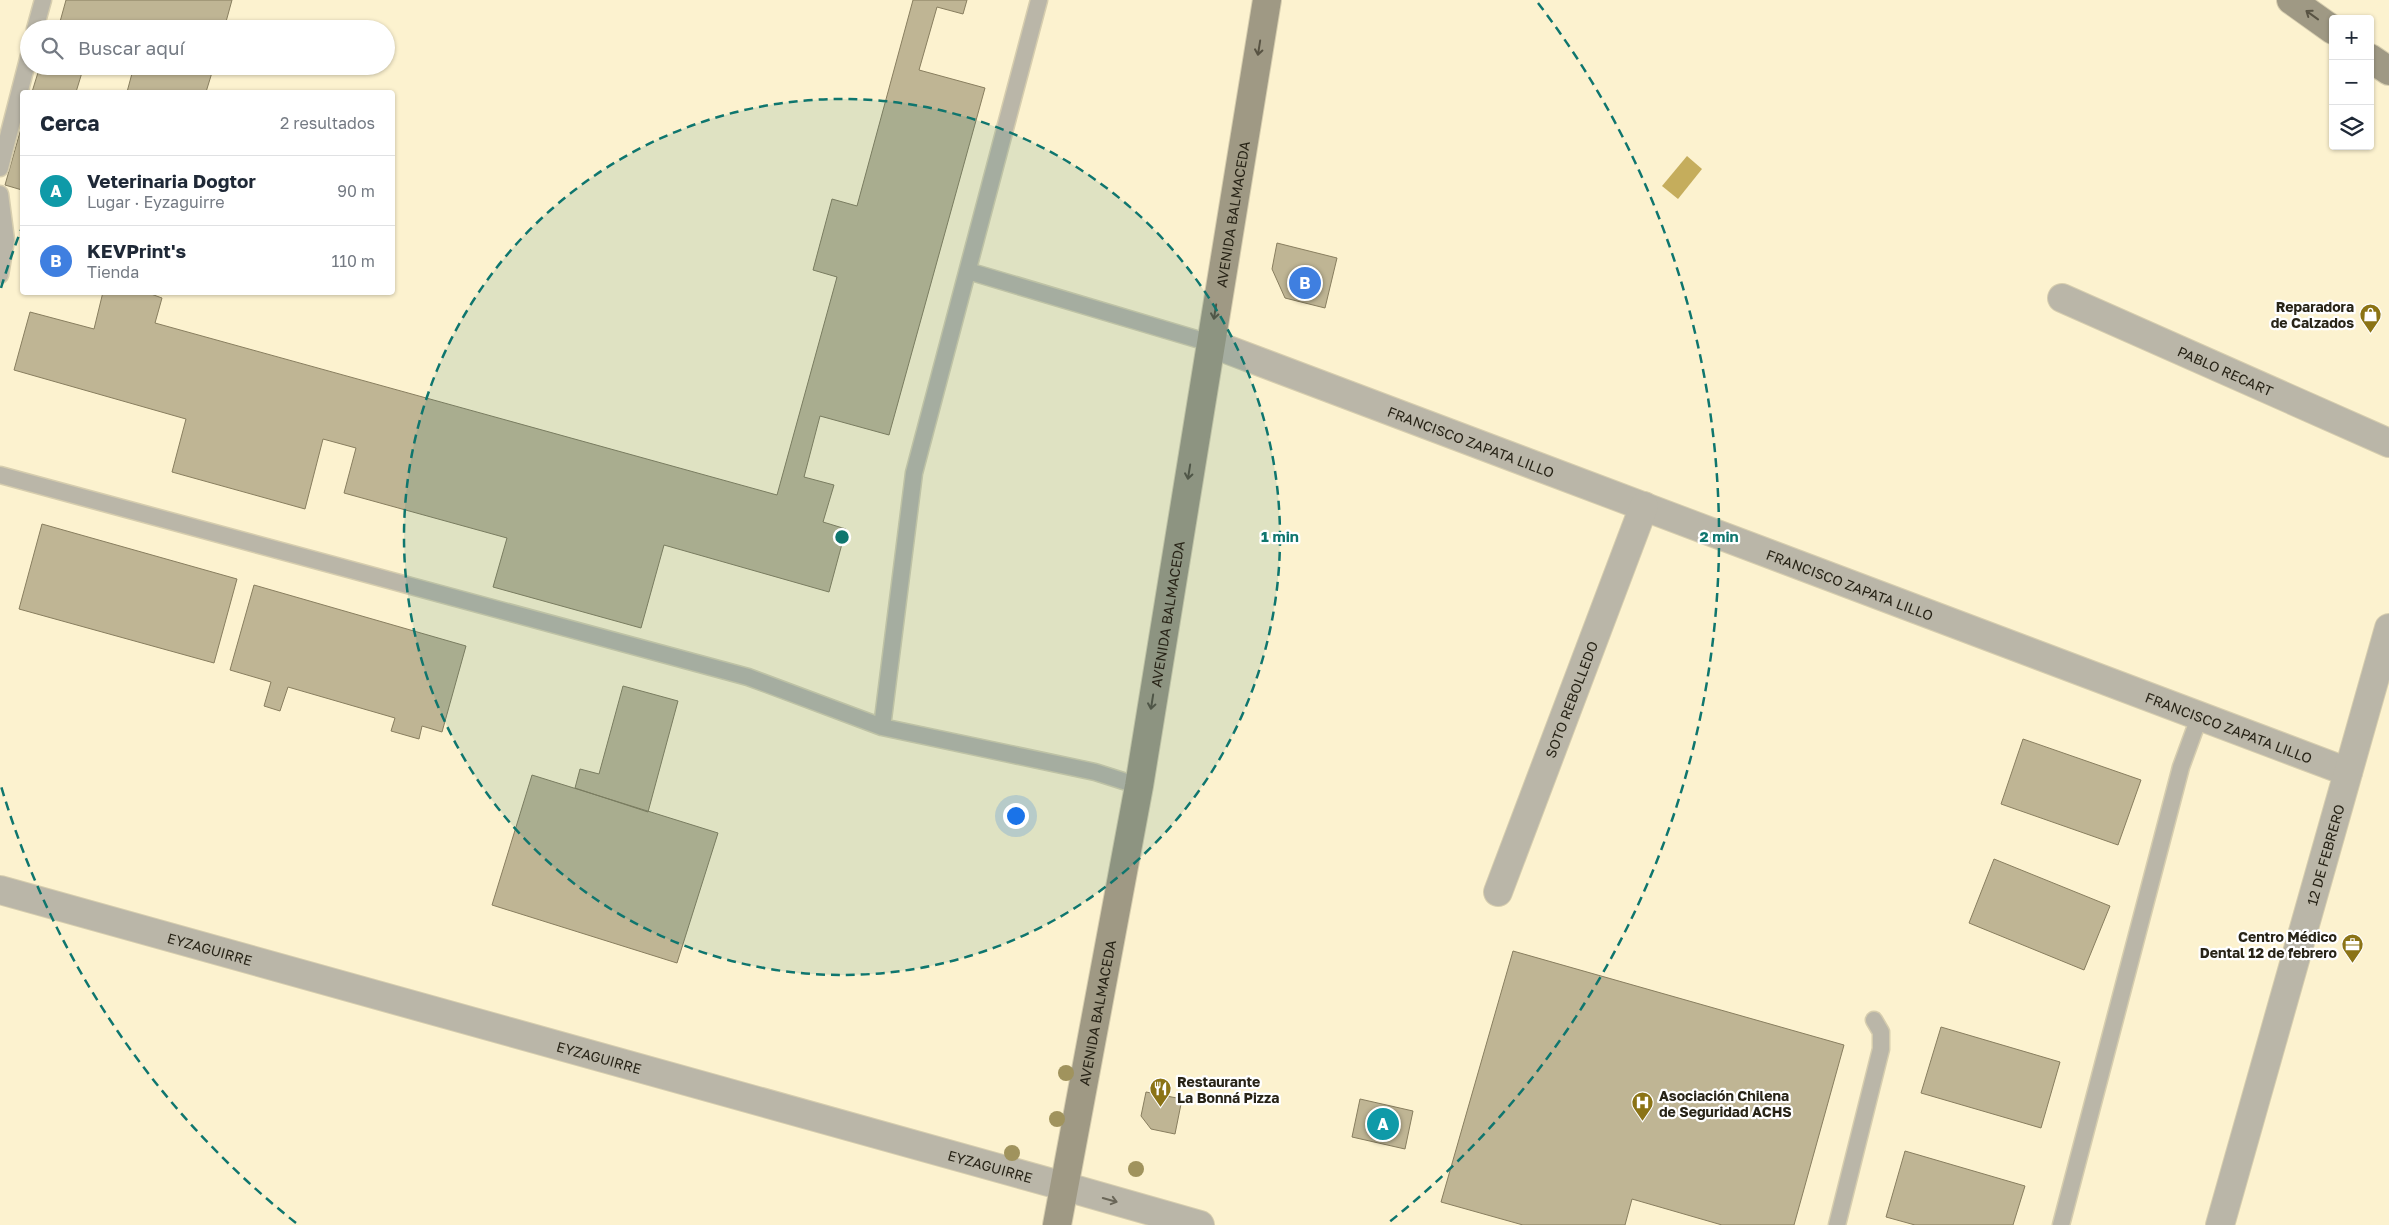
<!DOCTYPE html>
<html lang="es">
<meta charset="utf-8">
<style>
body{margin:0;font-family:"Golos Text",sans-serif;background:#f2f2f3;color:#1f2937}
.controls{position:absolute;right:15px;top:15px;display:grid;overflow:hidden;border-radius:5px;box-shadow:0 1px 4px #0004}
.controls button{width:45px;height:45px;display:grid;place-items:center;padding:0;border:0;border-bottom:1px solid #e0e1e3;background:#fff;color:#1f2937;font:25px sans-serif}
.you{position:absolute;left:1015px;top:815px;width:18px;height:18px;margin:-12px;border:4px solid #fff;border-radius:50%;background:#1a73e8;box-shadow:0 0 0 8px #1a73e833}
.badge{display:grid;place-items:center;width:32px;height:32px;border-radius:50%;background:#ea580c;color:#fff;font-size:16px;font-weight:700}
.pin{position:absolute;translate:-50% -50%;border:2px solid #fff;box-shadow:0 1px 5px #0006}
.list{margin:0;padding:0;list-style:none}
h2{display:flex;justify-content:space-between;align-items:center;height:65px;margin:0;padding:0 20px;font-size:21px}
h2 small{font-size:16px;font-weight:400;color:#747a83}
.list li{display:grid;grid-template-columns:32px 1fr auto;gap:15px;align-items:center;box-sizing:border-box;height:70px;padding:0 20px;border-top:1px solid #e0e1e3}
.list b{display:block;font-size:19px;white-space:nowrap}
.list p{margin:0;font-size:16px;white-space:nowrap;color:#747a83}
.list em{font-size:16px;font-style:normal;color:#747a83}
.icon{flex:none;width:28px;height:28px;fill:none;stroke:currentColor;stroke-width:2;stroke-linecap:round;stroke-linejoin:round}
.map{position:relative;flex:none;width:2389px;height:1225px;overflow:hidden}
.search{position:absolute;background:#fff;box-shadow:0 1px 4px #0004;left:20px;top:20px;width:375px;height:55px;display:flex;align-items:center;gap:12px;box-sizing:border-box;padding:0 18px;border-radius:28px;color:#747a83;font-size:19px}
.panel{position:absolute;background:#fff;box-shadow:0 1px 4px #0004;left:20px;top:90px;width:375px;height:205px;border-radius:5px}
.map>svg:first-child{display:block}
</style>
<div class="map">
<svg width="2389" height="1225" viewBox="0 0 2389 1225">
<rect width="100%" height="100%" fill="#fcf2cf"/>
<path fill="#c5ad5c" d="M1687,156L1702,169L1678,199L1662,186Z"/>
<path fill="#bfb594" stroke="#887e5f" d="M66,0H232L224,29H58Z
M913,0H967L963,14L937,7L919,70L985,88L889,435L820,416L804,477L834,485L823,522L846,529L829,592L664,545L641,628L493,587L507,538L344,493L356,448L323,439L305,509L172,472L186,419L14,370L30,312L94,329L103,292H152L151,294L162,298L155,323L777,495L837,277L813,270L832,199L857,206Z
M40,66H84L76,92H32Z
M134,66H214L206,92H127Z
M22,125V190L5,185Z
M1277,243L1337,258L1325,308L1285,298L1272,269Z
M42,524L237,579L214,663L19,609Z
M254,585L466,646L442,732L422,726L419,739L391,731L395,718L288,687L280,711L264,706L271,682L230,670Z
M623,686L678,701L648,812L575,788L580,769L599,774Z
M2023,739L2141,780L2118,845L2001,804Z
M532,775L718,833L677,963L492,905Z
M1994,859L2110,906L2084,970L1969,923Z
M1513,951L1844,1045L1794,1225H1722L1632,1199L1625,1225H1523L1441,1202Z
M1941,1027L2060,1062L2041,1128L1921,1093Z
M1146,1092L1182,1099L1175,1134L1151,1129L1141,1116Z
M1360,1099L1413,1111L1405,1149L1352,1137Z
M1905,1151L2025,1186L2013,1225H1915L1886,1217Z"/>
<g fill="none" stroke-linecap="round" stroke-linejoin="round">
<defs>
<path id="service" d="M35,29L43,0
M0,168L29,55
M0,194L6,240L0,275
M968,271L1210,343
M0,475L748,677L882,727L1095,772L1139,786
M882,727L914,473L1039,0
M1837,1225L1881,1049V1032L1874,1020
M2061,1225L2181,767L2200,715"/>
<g id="minor">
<path id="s1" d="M2062,298L2389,443"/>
<path id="s2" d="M1210,343L2348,772"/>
<path id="s3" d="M0,890L1063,1186"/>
<path id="s4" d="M1498,892L1644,506"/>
<path id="s5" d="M2220,1225L2389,628"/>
</g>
<path id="tertiary" d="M1063,1186L1200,1225"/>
<g id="secondary">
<path d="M2291,0L2333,30"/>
<path d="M2370,58L2389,71"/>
<path id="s6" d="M1057,1225L1139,786L1267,0"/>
</g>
</defs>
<use href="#service" stroke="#d6cdae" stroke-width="19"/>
<use href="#minor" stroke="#d6cdae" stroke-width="30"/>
<use href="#tertiary" stroke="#d6cdae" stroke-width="30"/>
<use href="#secondary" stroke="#d6cdae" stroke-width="30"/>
<use href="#service" stroke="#bab6a8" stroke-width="16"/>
<use href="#minor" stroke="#bab6a8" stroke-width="28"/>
<use href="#tertiary" stroke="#bab6a8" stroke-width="28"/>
<use href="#secondary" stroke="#9f9984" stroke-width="28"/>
</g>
<g fill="#a0935d">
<circle cx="1066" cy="1073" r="8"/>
<circle cx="1057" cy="1119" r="8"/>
<circle cx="1012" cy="1153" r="8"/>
<circle cx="1136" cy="1169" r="8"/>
</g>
<defs><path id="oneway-shaft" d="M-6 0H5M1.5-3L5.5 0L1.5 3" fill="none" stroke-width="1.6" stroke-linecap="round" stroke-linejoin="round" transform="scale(1.25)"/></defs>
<g stroke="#585343">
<use href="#oneway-shaft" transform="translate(2312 15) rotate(-144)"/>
<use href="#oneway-shaft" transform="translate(1259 48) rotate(99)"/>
<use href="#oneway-shaft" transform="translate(1215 312) rotate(99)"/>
<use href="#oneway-shaft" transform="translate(1189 472) rotate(99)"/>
<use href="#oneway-shaft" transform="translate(1152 702) rotate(99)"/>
</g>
<use stroke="#6a6658" href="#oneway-shaft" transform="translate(1110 1200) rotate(16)"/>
<circle cx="842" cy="537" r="438" fill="#0f766e" fill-opacity=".12"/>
<g fill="none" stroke="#0f766e" stroke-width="2.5" stroke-dasharray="9 6">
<circle cx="842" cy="537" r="438"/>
<path d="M296 1223A877 877 0 0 1 1 786M1 288A877 877 0 0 1 21 230M1538 3A877 877 0 0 1 1388 1223"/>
</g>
<defs>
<symbol id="shop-pin" viewBox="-11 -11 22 30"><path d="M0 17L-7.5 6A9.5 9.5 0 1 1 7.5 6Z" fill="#8b7315" stroke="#fff"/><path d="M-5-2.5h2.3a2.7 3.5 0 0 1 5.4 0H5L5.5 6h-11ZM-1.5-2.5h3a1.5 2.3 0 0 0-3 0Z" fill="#fff"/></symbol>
<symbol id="office-pin" viewBox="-11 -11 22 30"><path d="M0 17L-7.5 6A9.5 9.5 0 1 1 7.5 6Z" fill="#8b7315" stroke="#fff"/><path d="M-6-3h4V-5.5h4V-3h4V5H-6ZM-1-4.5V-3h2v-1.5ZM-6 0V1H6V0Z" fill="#fff"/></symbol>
<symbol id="restaurant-pin" viewBox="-11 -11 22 30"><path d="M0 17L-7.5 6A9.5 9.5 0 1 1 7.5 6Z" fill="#8b7315" stroke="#fff"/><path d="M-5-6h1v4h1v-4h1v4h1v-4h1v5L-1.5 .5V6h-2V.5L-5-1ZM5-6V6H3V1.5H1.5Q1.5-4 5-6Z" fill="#fff"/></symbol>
<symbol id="hospital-pin" viewBox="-11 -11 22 30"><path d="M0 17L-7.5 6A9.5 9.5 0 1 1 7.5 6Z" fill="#8b7315" stroke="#fff"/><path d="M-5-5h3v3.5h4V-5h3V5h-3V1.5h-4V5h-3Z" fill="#fff"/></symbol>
</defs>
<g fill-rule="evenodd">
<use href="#shop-pin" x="2358" y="302" width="25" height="34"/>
<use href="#office-pin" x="2340" y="932" width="25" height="34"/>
<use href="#restaurant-pin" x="1148" y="1076" width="25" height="34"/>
<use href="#hospital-pin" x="1630" y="1090" width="25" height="34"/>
</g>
<g text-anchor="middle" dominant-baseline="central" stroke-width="4.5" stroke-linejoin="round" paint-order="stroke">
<g font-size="14" fill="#282417" stroke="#fff">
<text stroke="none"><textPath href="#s6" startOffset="1026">AVENIDA BALMACEDA</textPath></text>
<text stroke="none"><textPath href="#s1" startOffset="179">PABLO RECART</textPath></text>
<text stroke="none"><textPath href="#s2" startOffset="279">FRANCISCO ZAPATA LILLO</textPath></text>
<text stroke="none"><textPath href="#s2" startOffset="684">FRANCISCO ZAPATA LILLO</textPath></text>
<text stroke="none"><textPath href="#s6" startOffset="621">AVENIDA BALMACEDA</textPath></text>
<text stroke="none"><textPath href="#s4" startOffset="206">SOTO REBOLLEDO</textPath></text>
<text stroke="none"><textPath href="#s2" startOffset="1089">FRANCISCO ZAPATA LILLO</textPath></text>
<text stroke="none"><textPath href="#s5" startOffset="385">12 DE FEBRERO</textPath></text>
<text stroke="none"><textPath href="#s3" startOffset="218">EYZAGUIRRE</textPath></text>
<text stroke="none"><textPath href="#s6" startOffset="216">AVENIDA BALMACEDA</textPath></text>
<text stroke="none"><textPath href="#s3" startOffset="622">EYZAGUIRRE</textPath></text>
<text stroke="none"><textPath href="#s3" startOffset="1028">EYZAGUIRRE</textPath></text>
</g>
<g font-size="14" font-weight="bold" fill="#282417" stroke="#fff" text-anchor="end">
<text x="2354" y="306">Reparadora<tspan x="2354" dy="16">de Calzados</tspan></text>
<text x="2337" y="936">Centro Médico<tspan x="2337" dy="16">Dental 12 de febrero</tspan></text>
<text x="1177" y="1081" text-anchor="start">Restaurante<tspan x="1177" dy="16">La Bonná Pizza</tspan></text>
<text x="1659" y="1095" text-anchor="start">Asociación Chilena<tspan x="1659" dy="16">de Seguridad ACHS</tspan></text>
</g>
</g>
<circle cx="842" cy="537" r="8" fill="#0f766e" stroke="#fff" stroke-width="2.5"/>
<g font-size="15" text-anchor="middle" font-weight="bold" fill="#0f766e" stroke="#fff" stroke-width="4.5" stroke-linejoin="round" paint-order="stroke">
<text x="1280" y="542">1 min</text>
<text x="1719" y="542">2 min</text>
</g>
</svg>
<div class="controls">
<button>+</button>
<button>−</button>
<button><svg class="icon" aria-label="layers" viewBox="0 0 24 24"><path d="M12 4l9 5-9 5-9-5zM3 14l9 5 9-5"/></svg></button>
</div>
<div class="you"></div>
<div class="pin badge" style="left:1383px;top:1124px;background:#0f9aa8">A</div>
<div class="pin badge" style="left:1305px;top:283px;background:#3f7fe0">B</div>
<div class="search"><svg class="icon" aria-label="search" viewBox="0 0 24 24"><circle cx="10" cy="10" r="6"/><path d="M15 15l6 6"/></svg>Buscar aquí</div>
<section class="panel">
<h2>Cerca<small>2 resultados</small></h2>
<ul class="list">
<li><span class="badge" style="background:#0f9aa8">A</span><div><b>Veterinaria Dogtor</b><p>Lugar · Eyzaguirre</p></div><em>90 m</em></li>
<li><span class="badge" style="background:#3f7fe0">B</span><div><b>KEVPrint's</b><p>Tienda</p></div><em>110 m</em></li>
</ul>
</section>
</div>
